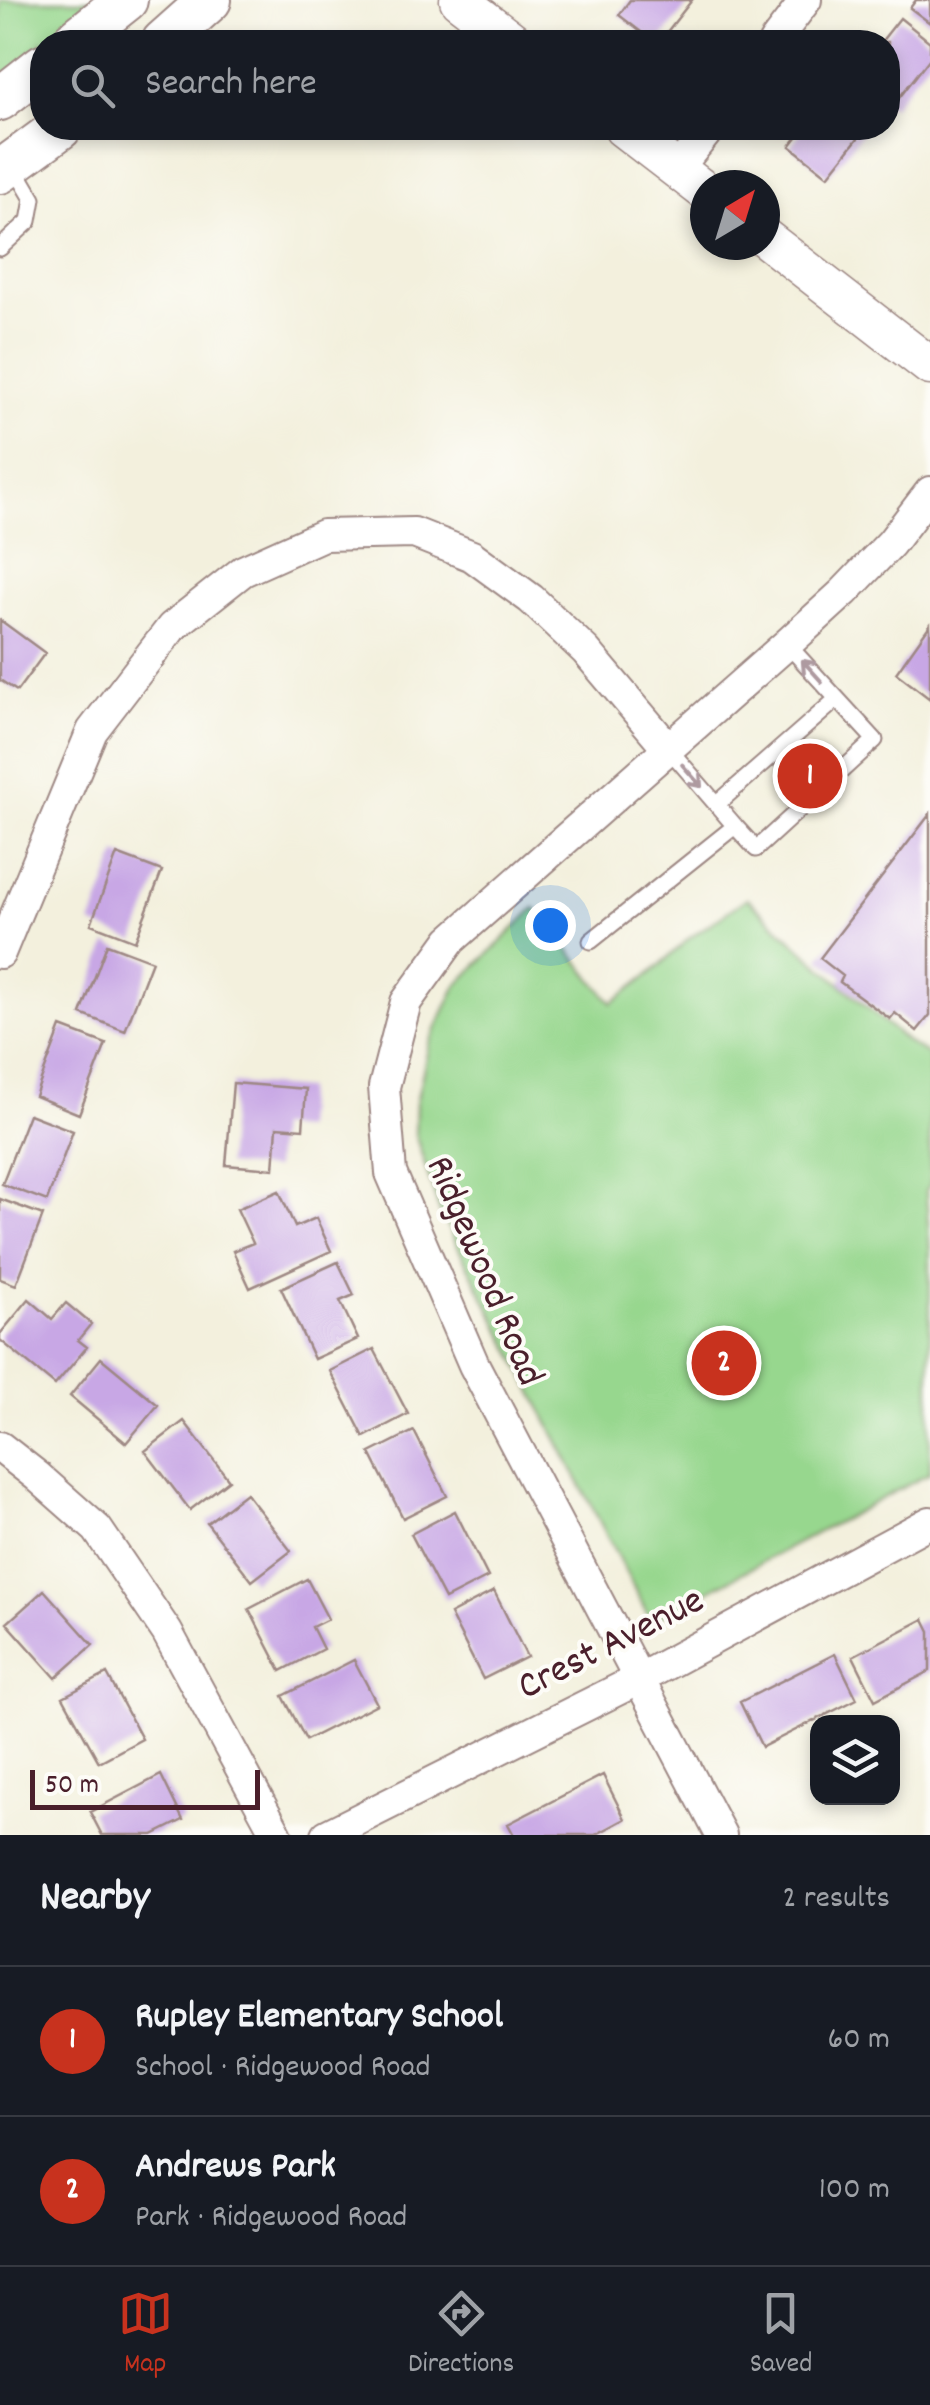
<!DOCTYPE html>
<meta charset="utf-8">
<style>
body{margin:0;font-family:Dekko,sans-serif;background:#242831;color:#f1f3f6}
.controls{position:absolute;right:30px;bottom:30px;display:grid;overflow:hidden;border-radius:20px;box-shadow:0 5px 15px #0003}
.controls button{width:90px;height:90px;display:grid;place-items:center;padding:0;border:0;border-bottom:2px solid #363941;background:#171b24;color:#f1f3f6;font:50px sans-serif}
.compass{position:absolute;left:690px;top:170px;width:90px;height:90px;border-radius:50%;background:#171b24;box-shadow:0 5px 15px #0003;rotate:38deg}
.scale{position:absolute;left:30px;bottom:25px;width:230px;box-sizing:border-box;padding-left:10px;border:5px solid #4a1f2b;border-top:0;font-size:28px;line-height:35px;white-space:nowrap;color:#4a1f2b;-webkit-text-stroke:8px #fdfcf7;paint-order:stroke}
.you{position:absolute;left:550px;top:925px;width:35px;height:35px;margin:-25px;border:8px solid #fff;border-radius:50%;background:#1a73e8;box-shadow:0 0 0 15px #1a73e833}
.badge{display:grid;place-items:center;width:65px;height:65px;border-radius:50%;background:#c8321e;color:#fff;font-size:32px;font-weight:700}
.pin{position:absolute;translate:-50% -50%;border:5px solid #fff;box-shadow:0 2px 10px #0006}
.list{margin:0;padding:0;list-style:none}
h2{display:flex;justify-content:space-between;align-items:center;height:130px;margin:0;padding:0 40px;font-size:42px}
h2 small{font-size:32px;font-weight:400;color:#9ea1a6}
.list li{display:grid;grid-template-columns:65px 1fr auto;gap:30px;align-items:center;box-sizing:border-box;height:150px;padding:0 40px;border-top:2px solid #363941}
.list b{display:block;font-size:38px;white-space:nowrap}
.list p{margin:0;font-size:32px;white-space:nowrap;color:#9ea1a6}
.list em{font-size:32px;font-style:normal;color:#9ea1a6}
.icon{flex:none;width:55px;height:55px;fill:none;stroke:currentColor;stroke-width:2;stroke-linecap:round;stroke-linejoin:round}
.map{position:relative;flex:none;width:930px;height:1835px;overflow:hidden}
.search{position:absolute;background:#171b24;box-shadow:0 5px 15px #0003;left:30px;right:30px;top:30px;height:110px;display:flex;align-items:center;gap:25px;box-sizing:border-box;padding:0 35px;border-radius:40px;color:#9ea1a6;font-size:38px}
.sheet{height:430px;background:#171b24}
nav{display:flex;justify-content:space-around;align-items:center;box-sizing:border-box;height:140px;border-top:2px solid #363941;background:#171b24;font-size:28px;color:#9ea1a6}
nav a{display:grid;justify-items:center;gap:5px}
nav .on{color:#c8321e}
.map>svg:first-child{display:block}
</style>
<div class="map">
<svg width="930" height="1835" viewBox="0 0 930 1835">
<rect width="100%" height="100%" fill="#fdfcf7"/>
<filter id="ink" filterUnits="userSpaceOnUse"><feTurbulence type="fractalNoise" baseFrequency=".01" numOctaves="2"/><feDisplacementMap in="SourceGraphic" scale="20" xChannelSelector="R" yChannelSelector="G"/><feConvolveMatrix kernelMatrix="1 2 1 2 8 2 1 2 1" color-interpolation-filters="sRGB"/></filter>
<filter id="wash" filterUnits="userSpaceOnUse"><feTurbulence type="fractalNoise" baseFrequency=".0048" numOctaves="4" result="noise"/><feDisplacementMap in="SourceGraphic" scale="40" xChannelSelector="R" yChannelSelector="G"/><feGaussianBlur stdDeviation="2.25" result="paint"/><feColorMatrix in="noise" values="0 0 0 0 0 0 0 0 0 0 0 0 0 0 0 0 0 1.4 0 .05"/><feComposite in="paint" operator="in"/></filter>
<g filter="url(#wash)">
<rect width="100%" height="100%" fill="#f3f0dd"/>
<path fill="#97d78e" stroke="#707b5c" stroke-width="2.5" d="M0,0H125L73,42H42V66L0,99Z
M747,898L810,957L907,1042L930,1056V1185L926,1190L930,1252V1473L651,1621L440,1212L415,1134L416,1103L429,1044L457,985L535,908L612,1003L656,969L687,940Z"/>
<g id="blocks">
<path fill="#c8a7e5" d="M630,0H692L659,42H654L619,15Z
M916,0H930V23L910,8Z
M900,18L930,42V58L892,107L888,104V42H881Z
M804,128H866L828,176L790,146Z
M0,620L45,653L17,691L0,680Z
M930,625V699L896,673Z
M930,814V1015L917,1031L895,1013L890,1019L840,982L843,976L820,958Z
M117,854L162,871L135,941L91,924Z
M107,944L152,961L125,1031L81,1014Z
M61,1027L106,1044L79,1114L35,1096Z
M233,1083L306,1089L303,1129L277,1127L274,1169L226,1165Z
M29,1114L73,1131L47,1201L2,1184Z
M279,1191L295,1227L316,1218L331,1251L250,1288L233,1251L253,1243L237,1209Z
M0,1199L43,1215L16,1285L0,1279Z
M338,1262L354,1295L340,1301L358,1339L314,1359L281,1288Z
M29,1299L52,1319L66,1303L91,1324L78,1340L87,1347L55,1385L0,1340V1334Z
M374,1349L408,1414L364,1437L330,1371Z
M101,1358L158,1405L126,1443L70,1396Z
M184,1421L229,1480L190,1510L145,1451Z
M414,1431L447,1496L403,1518L370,1453Z
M246,1493L291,1551L252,1581L207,1523Z
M455,1511L488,1577L445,1599L411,1534Z
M307,1579L328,1619L312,1627L323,1649L281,1671L249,1609Z
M44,1590L93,1645L56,1678L7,1623Z
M494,1591L527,1657L483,1679L450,1614Z
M924,1619L930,1631V1671L875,1700L853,1656Z
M835,1654L857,1699L762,1747L740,1702Z
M354,1660L377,1704L306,1740L283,1696Z
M107,1674L142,1739L99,1762L63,1697Z
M161,1775L183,1820L153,1835H102L90,1812Z
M603,1775L625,1819L595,1835H514L508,1824Z"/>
</g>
</g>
<g filter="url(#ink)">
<use href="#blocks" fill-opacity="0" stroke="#9e8884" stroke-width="2.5"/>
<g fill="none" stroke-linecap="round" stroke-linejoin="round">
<defs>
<path id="service" d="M0,248L29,221L33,199L13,165
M717,804L837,699
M735,826L756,849L875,740L787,644
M591,941L735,826L668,748"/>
<path id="minor" d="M774,42L806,0
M677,169L710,128
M0,953L92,731L172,627L243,571L323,535L414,533L472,556L531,599L586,651L668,748
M0,1447L37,1476L97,1529L167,1632L277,1835
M327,1835L639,1679L930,1522
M721,1835L474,1365L391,1173L384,1087L406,1002L451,940L787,644L844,592L891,543L930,492"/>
<path id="tertiary" d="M459,0L514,42
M623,128L705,191
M765,238L930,366"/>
<path id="secondary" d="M73,42L126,0
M163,42L210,0
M0,99L42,66
M0,172L60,128"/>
</defs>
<use href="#service" stroke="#9e8884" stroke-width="19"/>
<use href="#minor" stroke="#9e8884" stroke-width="34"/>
<use href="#tertiary" stroke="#9e8884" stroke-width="41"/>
<use href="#secondary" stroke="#9e8884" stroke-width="46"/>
<use href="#service" stroke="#fff" stroke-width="15"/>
<use href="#minor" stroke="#fff" stroke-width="30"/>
<use href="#tertiary" stroke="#fff" stroke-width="38"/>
<use href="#secondary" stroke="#fff" stroke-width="42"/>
</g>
<defs><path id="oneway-shaft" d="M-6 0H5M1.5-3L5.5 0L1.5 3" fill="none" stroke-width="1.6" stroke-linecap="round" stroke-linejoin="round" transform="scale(2.5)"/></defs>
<g stroke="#ae9aa0">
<use href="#oneway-shaft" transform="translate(812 671) rotate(-132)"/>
<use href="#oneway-shaft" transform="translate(692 776) rotate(49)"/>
</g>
</g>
<g text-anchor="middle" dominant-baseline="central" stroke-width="8" stroke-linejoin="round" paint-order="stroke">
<g font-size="40" fill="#4a1f2b" stroke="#fdfcf7">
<text transform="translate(482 1272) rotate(67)">Ridgewood Road</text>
<text transform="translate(612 1646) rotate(-27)">Crest Avenue</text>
</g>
</g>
</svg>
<div class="controls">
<button><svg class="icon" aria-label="layers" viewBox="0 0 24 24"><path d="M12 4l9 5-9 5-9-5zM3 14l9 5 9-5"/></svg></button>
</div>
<svg class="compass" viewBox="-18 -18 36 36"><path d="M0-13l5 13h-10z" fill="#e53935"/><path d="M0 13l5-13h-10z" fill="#9ea1a6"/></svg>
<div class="scale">50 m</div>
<div class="you"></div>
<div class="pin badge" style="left:810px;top:776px">1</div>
<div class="pin badge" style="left:724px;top:1363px">2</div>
<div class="search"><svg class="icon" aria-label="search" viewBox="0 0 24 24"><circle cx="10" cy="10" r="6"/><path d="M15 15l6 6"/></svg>Search here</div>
</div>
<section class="sheet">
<h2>Nearby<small>2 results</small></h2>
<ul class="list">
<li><span class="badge">1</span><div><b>Rupley Elementary School</b><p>School · Ridgewood Road</p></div><em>60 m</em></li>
<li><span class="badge">2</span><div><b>Andrews Park</b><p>Park · Ridgewood Road</p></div><em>100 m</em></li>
</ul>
</section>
<nav>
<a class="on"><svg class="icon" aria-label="map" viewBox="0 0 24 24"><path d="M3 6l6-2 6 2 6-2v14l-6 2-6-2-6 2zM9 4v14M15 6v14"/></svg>Map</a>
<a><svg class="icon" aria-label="directions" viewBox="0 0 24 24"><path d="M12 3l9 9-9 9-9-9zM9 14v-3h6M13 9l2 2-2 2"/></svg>Directions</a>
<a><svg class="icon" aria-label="saved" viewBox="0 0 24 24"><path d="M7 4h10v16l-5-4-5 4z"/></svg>Saved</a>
</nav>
